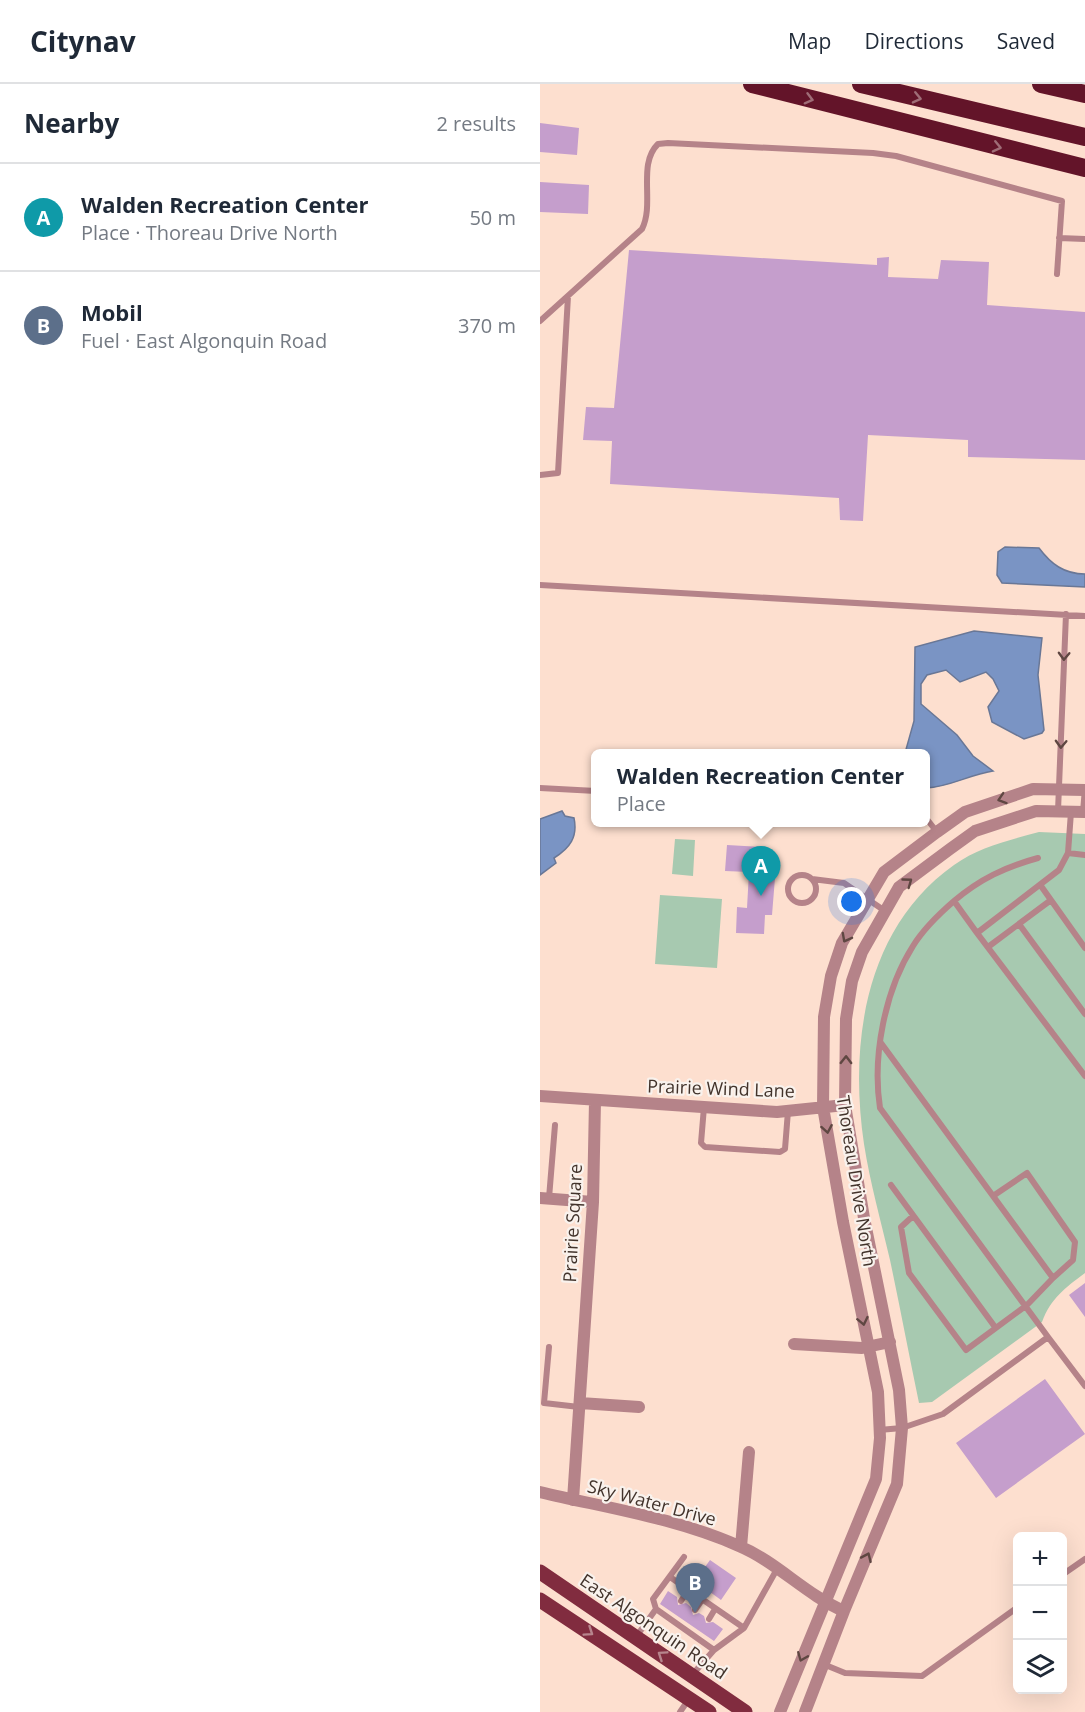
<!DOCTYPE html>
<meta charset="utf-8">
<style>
body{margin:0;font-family:"Open Sans",sans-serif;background:#f6f6f7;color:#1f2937}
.controls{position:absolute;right:18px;bottom:18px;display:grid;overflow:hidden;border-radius:9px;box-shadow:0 6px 24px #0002}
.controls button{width:54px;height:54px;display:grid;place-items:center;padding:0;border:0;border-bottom:2px solid #e0e1e3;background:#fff;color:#1f2937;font:30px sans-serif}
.you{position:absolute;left:312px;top:818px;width:21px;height:21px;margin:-15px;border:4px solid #fff;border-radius:50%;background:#1a73e8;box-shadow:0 0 0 9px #1a73e833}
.badge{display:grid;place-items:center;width:39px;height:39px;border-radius:50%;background:#d93025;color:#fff;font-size:20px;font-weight:700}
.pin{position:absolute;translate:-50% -50px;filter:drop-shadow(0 2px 3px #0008)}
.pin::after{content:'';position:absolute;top:32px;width:21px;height:18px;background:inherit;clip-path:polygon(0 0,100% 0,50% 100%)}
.popup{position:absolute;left:51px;top:665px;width:339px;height:78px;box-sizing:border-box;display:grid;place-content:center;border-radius:9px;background:#fff;filter:drop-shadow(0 2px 4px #0005);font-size:20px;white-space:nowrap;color:#747a83}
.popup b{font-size:22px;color:#1f2937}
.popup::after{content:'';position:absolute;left:50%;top:100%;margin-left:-12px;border:12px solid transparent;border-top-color:#fff}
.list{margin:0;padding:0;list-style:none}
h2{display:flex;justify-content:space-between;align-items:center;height:78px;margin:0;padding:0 24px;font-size:26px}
h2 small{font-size:20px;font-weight:400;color:#747a83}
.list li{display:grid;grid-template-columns:39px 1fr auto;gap:18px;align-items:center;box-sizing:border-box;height:108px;padding:0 24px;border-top:2px solid #e0e1e3}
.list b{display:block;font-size:22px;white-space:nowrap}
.list p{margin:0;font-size:20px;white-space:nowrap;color:#747a83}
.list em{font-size:20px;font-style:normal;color:#747a83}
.icon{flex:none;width:33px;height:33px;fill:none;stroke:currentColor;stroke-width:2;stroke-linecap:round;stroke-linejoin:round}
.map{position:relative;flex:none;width:545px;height:1628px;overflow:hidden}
header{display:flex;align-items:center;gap:36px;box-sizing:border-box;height:84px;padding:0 30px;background:#fff;border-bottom:2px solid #e0e1e3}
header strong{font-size:28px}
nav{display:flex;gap:33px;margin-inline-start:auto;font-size:21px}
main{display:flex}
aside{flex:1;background:#fff}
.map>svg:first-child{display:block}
</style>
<header>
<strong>Citynav</strong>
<nav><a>Map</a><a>Directions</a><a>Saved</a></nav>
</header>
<main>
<aside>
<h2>Nearby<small>2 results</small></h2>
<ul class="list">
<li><span class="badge" style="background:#0f9aa8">A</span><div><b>Walden Recreation Center</b><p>Place · Thoreau Drive North</p></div><em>50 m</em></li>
<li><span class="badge" style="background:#5c6f8a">B</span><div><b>Mobil</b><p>Fuel · East Algonquin Road</p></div><em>370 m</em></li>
</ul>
</aside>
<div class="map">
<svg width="545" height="1628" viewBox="0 0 545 1628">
<rect width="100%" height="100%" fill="#fddfcf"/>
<path fill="#a7c9b0" d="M499,748L545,750V1189C525,1204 511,1214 502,1238L392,1318L379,1319C369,1271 360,1223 350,1176C341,1137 330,1099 324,1060C309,959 325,844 414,781C439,763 470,756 499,748Z
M135,755L155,756L153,792L132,790Z
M120,811L182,815L177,884L115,880Z"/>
<path fill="#7a94c4" stroke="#697796" stroke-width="1.5" d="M465,463L499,464C511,480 524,490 545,490V503L462,499L457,491L458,468Z
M434,547L502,554L498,591L504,646L502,649L484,655L452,638L448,623L459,607L453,595L446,588L420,598L406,586L387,591L381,600V620L417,651L433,672L453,687C428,691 410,703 386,704V670L365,669L374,637L375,563Z
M22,727L25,732L34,734C38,753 30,764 14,774L16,779L0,791V735Z"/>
<path fill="#c59ecc" d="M0,39L39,44L37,71L0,68Z
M0,98L49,101L48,130L0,128Z
M89,166L337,181V174L349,173L348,193L398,195L401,176L449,178L447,221L545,228V376L428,373V356L328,351L323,437L300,436L299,414L70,400L72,357L43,356L46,323L74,324Z
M187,761L222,763L220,793L235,794L232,831H225L224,850L196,849L197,823L207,824L209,788L185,787Z
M545,1199V1233L529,1211Z
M505,1295L545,1350L456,1414L416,1359Z
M170,1476L196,1494L181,1516L155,1497Z
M128,1507L137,1513L138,1521L146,1519L151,1523L153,1531L159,1529L164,1532L166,1539L173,1538L183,1545L174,1557L120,1520Z"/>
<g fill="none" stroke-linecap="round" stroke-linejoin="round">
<path stroke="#b58389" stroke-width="6" d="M519,154L545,155
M0,237L102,145C115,120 97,80 118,60L128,59L333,69L356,72L522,117L517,190
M0,391L18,389L28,212
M0,501L545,532
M0,704L56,707
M518,727L526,530
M543,728L545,704
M386,734L397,748
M528,769L545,771
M498,774C465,783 440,795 414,817L437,849L519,786L528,769L531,728
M248 805a14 14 0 1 1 28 0a14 14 0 1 1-28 0Z
M272,795L304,799L345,827
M501,802L545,864
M414,817C399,830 384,844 373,862C345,906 332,972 340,1024L508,1253
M479,840L545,930
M437,849L545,992
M448,863L511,816
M341,959L513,1194L487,1221L426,1266L369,1189L361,1143L373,1132
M164,1023L161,1059L165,1063L240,1068L245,1065L248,1027
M351,1101L455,1243
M453,1112L487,1089L535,1158L533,1176L513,1194
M9,1114L15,1041
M9,1263L4,1319L39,1323
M339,1346L362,1344L403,1330L508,1253L545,1302
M522,1491L545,1475
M130,1493L204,1544
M141,1517L148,1506
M116,1525L174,1566
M155,1526L162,1516
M169,1535L175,1525
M96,1553L116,1525L113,1515L144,1473
M283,1580L305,1589L382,1592L478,1523
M152,1591L174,1566L204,1544L237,1485
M140,1628L149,1615"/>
<path stroke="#b58389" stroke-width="12" d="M0,1012L237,1028L305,1021
M0,1114L53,1118
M254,1260L322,1264L350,1258
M40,1319L99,1323
M0,1408C67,1424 136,1434 199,1462C237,1478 266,1511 304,1527
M33,1416L53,1118L55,1017
M201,1463L209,1368
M240,1628L336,1395L340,1354L338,1308L303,1138L283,1023L284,933L291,892L302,859L344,788L397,748L425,728L493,705L545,706
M265,1628L304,1527L357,1400L362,1344L359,1306L324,1134L305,1021L306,935L312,897L322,868L359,803L410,765L435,747L496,727L545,728"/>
<path stroke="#812c3f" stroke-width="15" d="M0,1488L205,1628
M0,1516L169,1628"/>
<path stroke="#631429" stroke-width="18" d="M212,0L545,84
M321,0L545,53
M501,0L545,10"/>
</g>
<defs><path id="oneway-chevron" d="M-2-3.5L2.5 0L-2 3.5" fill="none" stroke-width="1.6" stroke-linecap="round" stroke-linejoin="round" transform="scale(1.5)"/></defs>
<g stroke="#9f6d77">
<use href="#oneway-chevron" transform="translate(377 14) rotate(13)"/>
<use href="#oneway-chevron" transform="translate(269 15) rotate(15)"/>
<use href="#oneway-chevron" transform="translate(457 63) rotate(13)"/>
</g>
<g stroke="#5f4742">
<use href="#oneway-chevron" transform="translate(524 572) rotate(92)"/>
<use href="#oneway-chevron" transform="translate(521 660) rotate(92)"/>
<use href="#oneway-chevron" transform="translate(462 715) rotate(162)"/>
<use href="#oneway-chevron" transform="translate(368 798) rotate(-36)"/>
<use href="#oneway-chevron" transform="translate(306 854) rotate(118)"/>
<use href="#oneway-chevron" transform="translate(306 976) rotate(-89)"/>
<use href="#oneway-chevron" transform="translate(287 1045) rotate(80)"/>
<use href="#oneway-chevron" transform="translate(323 1237) rotate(78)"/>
<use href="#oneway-chevron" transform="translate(327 1473) rotate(-66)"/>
<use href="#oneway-chevron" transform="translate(262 1573) rotate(112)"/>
</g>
<g stroke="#b7858d">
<use href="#oneway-chevron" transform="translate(49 1548) rotate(34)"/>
<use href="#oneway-chevron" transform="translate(122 1571) rotate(-146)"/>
</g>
<g text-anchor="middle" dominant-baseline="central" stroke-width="4.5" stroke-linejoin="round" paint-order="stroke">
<g font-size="18" fill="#42332b" stroke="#f9f2ed">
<text transform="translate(181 1004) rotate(2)">Prairie Wind Lane</text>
<text transform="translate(317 1097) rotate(81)">Thoreau Drive North</text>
<text transform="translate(32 1139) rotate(-87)">Prairie Square</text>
<text transform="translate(112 1418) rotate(15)">Sky Water Drive</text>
<text transform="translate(114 1542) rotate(34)">East Algonquin Road</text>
</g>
</g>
</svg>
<div class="controls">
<button>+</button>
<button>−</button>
<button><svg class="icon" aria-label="layers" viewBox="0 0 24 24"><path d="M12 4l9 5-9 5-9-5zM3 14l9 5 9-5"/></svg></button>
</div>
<div class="you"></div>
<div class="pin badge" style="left:221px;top:812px;background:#0f9aa8">A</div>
<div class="popup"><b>Walden Recreation Center</b>Place</div>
<div class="pin badge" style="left:155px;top:1529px;background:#5c6f8a">B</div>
</div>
</main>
